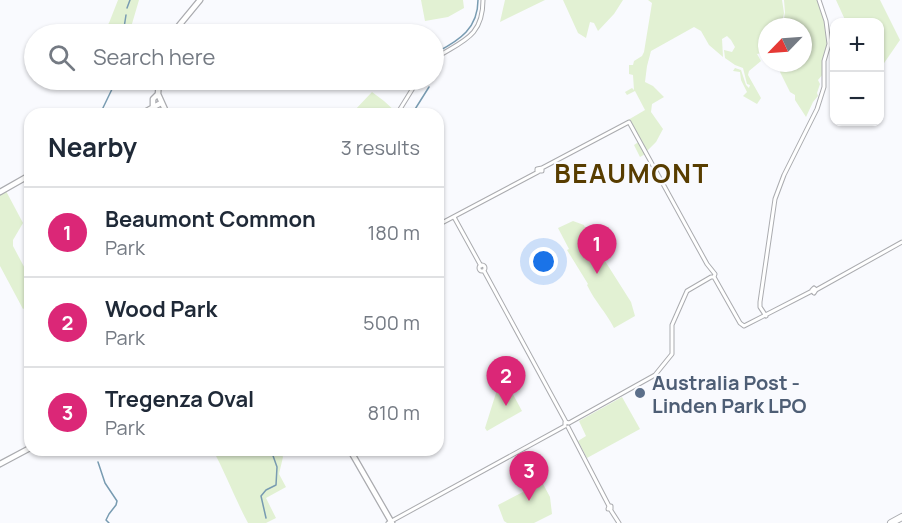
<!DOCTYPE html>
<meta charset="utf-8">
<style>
body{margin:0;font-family:Manrope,sans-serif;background:#f6f6f7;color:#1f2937}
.controls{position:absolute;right:18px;top:18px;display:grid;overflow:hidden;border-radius:12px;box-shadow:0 2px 4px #0004}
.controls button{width:54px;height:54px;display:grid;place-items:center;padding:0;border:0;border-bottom:2px solid #e0e1e3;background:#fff;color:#1f2937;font:30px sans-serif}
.compass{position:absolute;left:758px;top:18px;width:54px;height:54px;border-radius:50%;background:#fff;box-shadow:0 2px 4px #0004;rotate:245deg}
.you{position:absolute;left:544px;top:262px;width:21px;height:21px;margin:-15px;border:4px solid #fff;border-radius:50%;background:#1a73e8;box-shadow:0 0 0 9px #1a73e833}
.badge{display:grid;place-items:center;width:39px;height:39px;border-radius:50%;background:#db2777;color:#fff;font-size:20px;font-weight:700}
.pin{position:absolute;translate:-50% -50px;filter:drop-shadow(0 2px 3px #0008)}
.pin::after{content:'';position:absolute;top:32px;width:21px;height:18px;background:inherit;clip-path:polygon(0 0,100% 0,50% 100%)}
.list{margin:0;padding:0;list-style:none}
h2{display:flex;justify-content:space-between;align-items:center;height:78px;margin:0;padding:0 24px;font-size:26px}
h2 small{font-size:20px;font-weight:400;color:#747a83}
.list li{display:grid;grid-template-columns:39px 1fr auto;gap:18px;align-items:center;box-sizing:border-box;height:90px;padding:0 24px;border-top:2px solid #e0e1e3}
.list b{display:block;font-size:22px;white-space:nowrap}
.list p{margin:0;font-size:20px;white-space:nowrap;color:#747a83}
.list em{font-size:20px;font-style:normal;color:#747a83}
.icon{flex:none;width:33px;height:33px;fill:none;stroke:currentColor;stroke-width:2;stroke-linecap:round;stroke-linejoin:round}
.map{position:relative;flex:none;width:902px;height:523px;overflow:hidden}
.search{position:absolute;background:#fff;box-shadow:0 2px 4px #0004;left:24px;top:24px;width:420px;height:66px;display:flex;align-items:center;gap:15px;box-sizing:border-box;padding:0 21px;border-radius:33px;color:#747a83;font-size:22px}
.panel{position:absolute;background:#fff;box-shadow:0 2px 4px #0004;left:24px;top:108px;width:420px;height:348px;border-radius:18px}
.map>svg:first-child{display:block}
</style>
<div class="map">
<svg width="902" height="523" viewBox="0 0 902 523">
<rect width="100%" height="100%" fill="#f9fafe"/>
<path fill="#e2f1d3" d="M118,0H139L129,34H103L102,32L109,23Z
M421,0H463L464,8L448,17L425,21Z
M505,0H545L500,22Z
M563,0H623L614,14L598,31L594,23L590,22L586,38L578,33Z
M648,0H782L784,13L781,27H767V52L757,54L761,61L749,71L748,75L761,98L757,104L743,96L747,92L741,80L740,72L733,71L735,68L741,70L746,85L749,88L750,85L747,84L743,68L735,65L725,58L724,50L732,52L735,47L731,40L727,36L722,39L723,57L709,45L701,31L694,27L651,51L647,66L645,82L653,86L664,97L652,104L651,112L663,129L656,142L646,152L647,153L640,157L634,145L640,141L628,120L645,110L635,91L627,95L625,92L632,88L634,90L633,75L629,74V65H633L634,61L642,56L644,52L652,3Z
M784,0H819L829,44L824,61V73L818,80L820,84L817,93L818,96L813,102L806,117L795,100V95L790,92L780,72L783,63H803V27H783L785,12Z
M836,0H880L900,40L880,69V22H846Z
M372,92L384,101L396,112L394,114H332L342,108L353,112Z
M6,191L23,223L13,240V246L30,278V305L23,309L0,266V194Z
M573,221L584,225L588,236H590L606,260L605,261L631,302L635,316L614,328C606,312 595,302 587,285L588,284L567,250L569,249L558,228Z
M502,374L522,411L487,431L485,428Z
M622,397L640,429L587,458L578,441L586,436L579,421Z
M213,450H280L283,457L279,474L286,487L266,498L276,518L266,523H248C235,499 226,474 213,450Z
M542,482L550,497L552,514L534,523H507L504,521L498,505Z"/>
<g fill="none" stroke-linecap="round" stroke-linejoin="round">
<path stroke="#789bb1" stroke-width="1.5" d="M127,8L130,0
M123,34L126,15
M437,52C460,40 478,28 478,0
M100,114L114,85L115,80
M247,114L253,109
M412,114L429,87
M95,450L98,455
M98,462L105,483L117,501L116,505L109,514L106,520L109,523
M266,518L261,496L266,490L276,485L277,467L271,450"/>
<defs>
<path id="minor" d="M434,59C461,41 483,38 483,0
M397,114L418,80
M542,168L629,122L707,264L715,274L714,277H711
M542,168V171H537V169Z
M454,217L481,266
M438,225L538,172
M479 268a3 3 0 1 1 6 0a3 3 0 1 1-6 0Z
M484,271L566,422
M714,277L740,323L744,326L812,291
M814,288L816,290L814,293L812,290Z
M816,290L902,242
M766,316L760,307V302L775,199L784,175L817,109L824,87V61L829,44L826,21L819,0
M568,427L609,506
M609,506H611V509H608Z
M610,509L619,523
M388,523L565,426V422L569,423L655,375L672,354V325L687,291L711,277"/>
<path id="major" d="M172,34L200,0
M159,80L158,94L167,114
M153,107V99L158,94
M141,114L161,103
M0,192L30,175
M350,450L392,523
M0,464L30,448"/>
<path id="highway" d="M891,523L902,517"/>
</defs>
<use href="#minor" stroke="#aaabaf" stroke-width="5"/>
<use href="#major" stroke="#aaabaf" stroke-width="7"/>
<use href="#highway" stroke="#aaabaf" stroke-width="8"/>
<use href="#minor" stroke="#fff" stroke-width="3"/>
<use href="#major" stroke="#fff" stroke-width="4.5"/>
<use href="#highway" stroke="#fff" stroke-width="6"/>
</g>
<circle fill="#5c6f8a" stroke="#f9fafe" stroke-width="2" cx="640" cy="393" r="6"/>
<g text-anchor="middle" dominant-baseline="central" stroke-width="4.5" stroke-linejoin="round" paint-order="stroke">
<g font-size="20" font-weight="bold" fill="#4e5e75" stroke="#f9fafe" text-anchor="start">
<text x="652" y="382">Australia Post -<tspan x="652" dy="23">Linden Park LPO</tspan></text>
</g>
<g font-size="26" font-weight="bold" letter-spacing="1.5" fill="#583d00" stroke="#f9fafe">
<text x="632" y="173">BEAUMONT</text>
</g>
</g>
</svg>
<div class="controls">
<button>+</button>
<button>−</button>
</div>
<svg class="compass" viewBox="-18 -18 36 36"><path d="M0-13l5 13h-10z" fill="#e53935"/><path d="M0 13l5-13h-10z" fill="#747a83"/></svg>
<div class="you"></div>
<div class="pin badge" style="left:597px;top:274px">1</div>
<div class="pin badge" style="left:506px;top:406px">2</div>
<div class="pin badge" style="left:529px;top:501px">3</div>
<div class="search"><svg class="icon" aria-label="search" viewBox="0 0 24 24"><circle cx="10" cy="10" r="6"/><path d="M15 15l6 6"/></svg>Search here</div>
<section class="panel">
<h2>Nearby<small>3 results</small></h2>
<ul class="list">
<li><span class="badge">1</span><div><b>Beaumont Common</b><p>Park</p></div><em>180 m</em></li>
<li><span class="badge">2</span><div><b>Wood Park</b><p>Park</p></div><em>500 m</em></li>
<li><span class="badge">3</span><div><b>Tregenza Oval</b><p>Park</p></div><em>810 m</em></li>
</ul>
</section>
</div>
